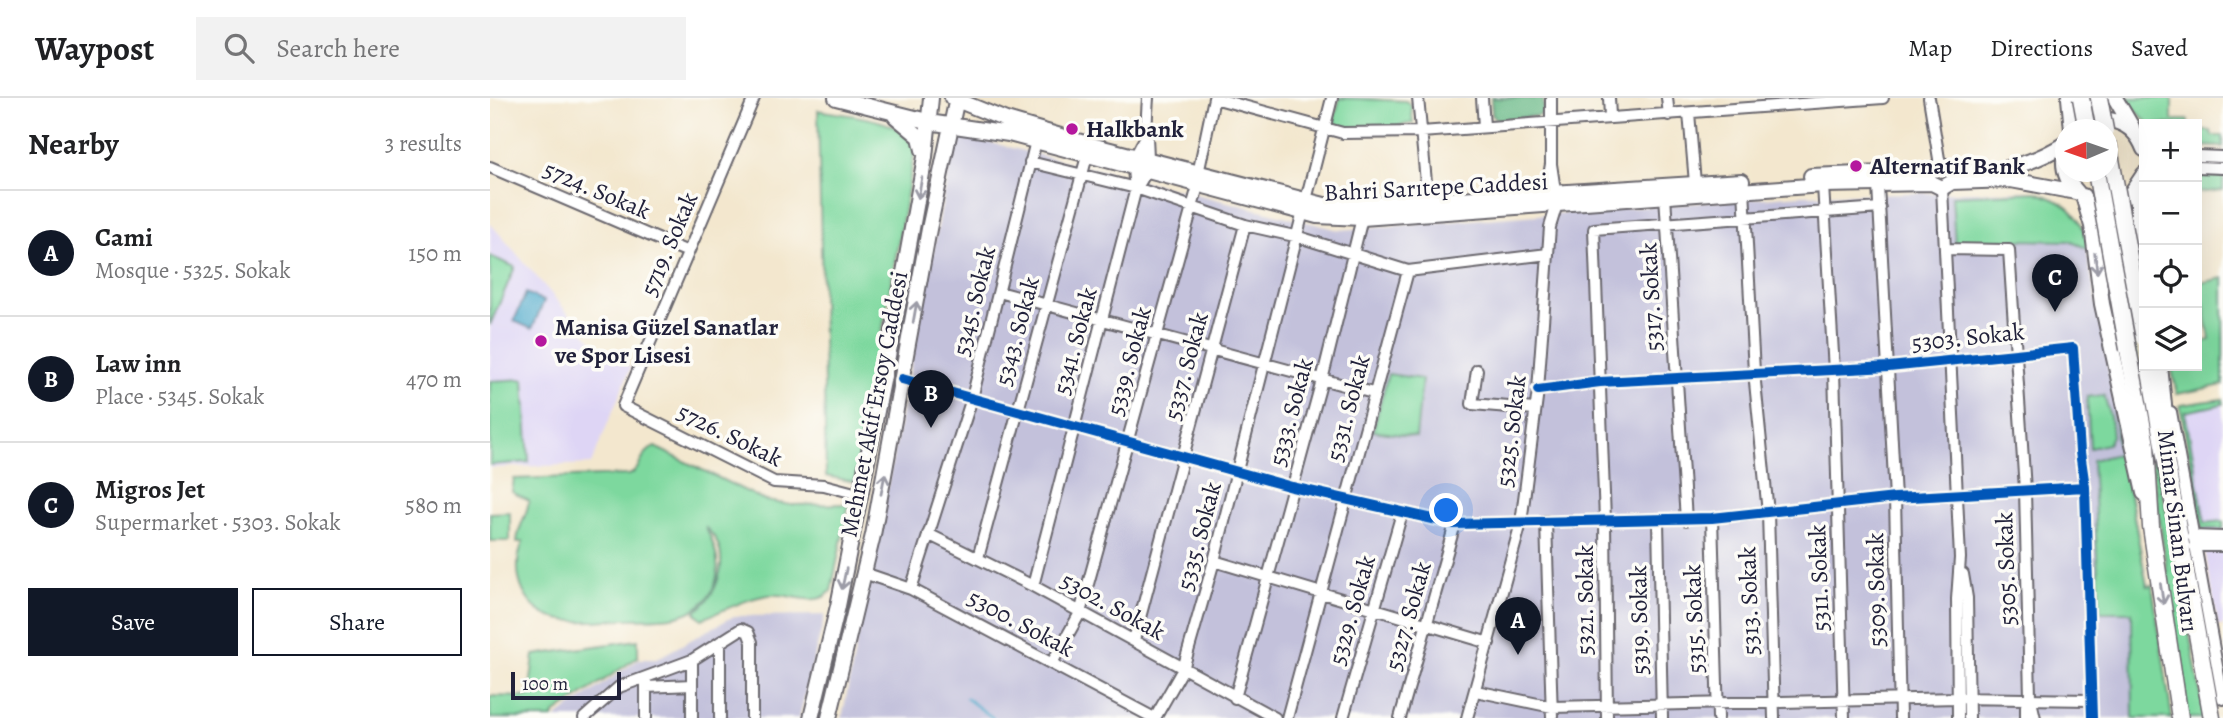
<!DOCTYPE html>
<meta charset="utf-8">
<style>
body{margin:0;font-family:Alegreya,serif;background:#f2f2f2;color:#202124}
.controls{position:absolute;right:21px;top:21px;display:grid;overflow:hidden;border-radius:0px;box-shadow:0 7px 28px #0002}
.controls button{width:63px;height:63px;display:grid;place-items:center;padding:0;border:0;border-bottom:2px solid #e0e0e0;background:#fff;color:#202124;font:35px sans-serif}
.compass{position:absolute;left:1565px;top:21px;width:63px;height:63px;border-radius:50%;background:#fff;box-shadow:0 7px 28px #0002;rotate:268deg}
.scale{position:absolute;left:21px;bottom:18px;width:110px;box-sizing:border-box;padding-left:7px;border:4px solid #22223b;border-top:0;font-size:19px;line-height:24px;white-space:nowrap;color:#22223b;-webkit-text-stroke:5px #fdfcf7;paint-order:stroke}
.you{position:absolute;left:957px;top:413px;width:24px;height:24px;margin:-18px;border:5px solid #fff;border-radius:50%;background:#1a73e8;box-shadow:0 0 0 10px #1a73e833}
.badge{display:grid;place-items:center;width:46px;height:46px;border-radius:50%;background:#111827;color:#fff;font-size:23px;font-weight:700}
.pin{position:absolute;translate:-50% -58px;filter:drop-shadow(0 2px 4px #0008)}
.pin::after{content:'';position:absolute;top:37px;width:24px;height:21px;background:inherit;clip-path:polygon(0 0,100% 0,50% 100%)}
.list{margin:0;padding:0;list-style:none}
h2{display:flex;justify-content:space-between;align-items:center;height:91px;margin:0;padding:0 28px;font-size:30px}
h2 small{font-size:23px;font-weight:400;color:#757577}
.list li{display:grid;grid-template-columns:46px 1fr auto;gap:21px;align-items:center;box-sizing:border-box;height:126px;padding:0 28px;border-top:2px solid #e0e0e0}
.list b{display:block;font-size:26px;white-space:nowrap}
.list p{margin:0;font-size:23px;white-space:nowrap;color:#757577}
.list em{font-size:23px;font-style:normal;color:#757577}
.actions{display:flex;gap:14px;padding:21px 28px}
.actions a{flex:1;padding:16px 0;border:2px solid #111827;border-radius:0px;text-align:center;font-size:24px;color:#111827}
.actions .main{background:#111827;color:#fff}
.icon{flex:none;width:38px;height:38px;fill:none;stroke:currentColor;stroke-width:2;stroke-linecap:round;stroke-linejoin:round}
.map{position:relative;flex:none;width:1733px;height:620px;overflow:hidden}
header{display:flex;align-items:center;gap:42px;box-sizing:border-box;height:98px;padding:0 35px;background:#fff;border-bottom:2px solid #e0e0e0}
header strong{font-size:33px}
nav{display:flex;gap:38px;margin-inline-start:auto;font-size:24px}
.search{width:490px;height:63px;background:#f2f2f2;display:flex;align-items:center;gap:18px;box-sizing:border-box;padding:0 24px;border-radius:0px;color:#757577;font-size:26px}
main{display:flex}
aside{flex:1;background:#fff}
.map>svg:first-child{display:block}
</style>
<header>
<strong>Waypost</strong>
<div class="search"><svg class="icon" aria-label="search" viewBox="0 0 24 24"><circle cx="10" cy="10" r="6"/><path d="M15 15l6 6"/></svg>Search here</div>
<nav><a>Map</a><a>Directions</a><a>Saved</a></nav>
</header>
<main>
<aside>
<h2>Nearby<small>3 results</small></h2>
<ul class="list">
<li><span class="badge">A</span><div><b>Cami</b><p>Mosque · 5325. Sokak</p></div><em>150 m</em></li>
<li><span class="badge">B</span><div><b>Law inn</b><p>Place · 5345. Sokak</p></div><em>470 m</em></li>
<li><span class="badge">C</span><div><b>Migros Jet</b><p>Supermarket · 5303. Sokak</p></div><em>580 m</em></li>
</ul>
<div class="actions"><a class="main">Save</a><a>Share</a></div>
</aside>
<div class="map">
<svg width="1733" height="620" viewBox="0 0 1733 620">
<rect width="100%" height="100%" fill="#fdfcf7"/>
<filter id="ink" filterUnits="userSpaceOnUse"><feTurbulence type="fractalNoise" baseFrequency=".0143" numOctaves="2"/><feDisplacementMap in="SourceGraphic" scale="14" xChannelSelector="R" yChannelSelector="G"/><feConvolveMatrix kernelMatrix="1 2 1 2 8 2 1 2 1" color-interpolation-filters="sRGB"/></filter>
<filter id="wash" filterUnits="userSpaceOnUse"><feTurbulence type="fractalNoise" baseFrequency=".00686" numOctaves="4" result="noise"/><feDisplacementMap in="SourceGraphic" scale="28" xChannelSelector="R" yChannelSelector="G"/><feGaussianBlur stdDeviation="1.57" result="paint"/><feColorMatrix in="noise" values="0 0 0 0 0 0 0 0 0 0 0 0 0 0 0 0 0 1.4 0 .05"/><feComposite in="paint" operator="in"/></filter>
<g filter="url(#wash)">
<rect width="100%" height="100%" fill="#f3e7ce"/>
<path fill="#ded5f5" d="M0,125L117,260L141,269L101,366L0,370Z
M1733,301V527L1728,528L1690,307Z"/>
<path fill="#c3c1db" d="M466,36L849,132L1311,97L1545,93L1564,100L1586,116L1596,148L1682,620H352Z
M335,517L309,620H65L149,561H166L244,518Z"/>
<path fill="#7dd89e" stroke="#507d6c" stroke-width="2" d="M850,0L916,3L921,7L923,25L883,33L848,29L844,22Z
M1636,0H1682V22H1698V26H1658Z
M328,12C357,18 414,18 425,52L365,384L336,378Z
M1707,33H1721L1722,38H1733V49L1707,48Z
M1713,78L1733,79V92L1707,95V80Z
M1546,94C1581,107 1590,114 1599,151L1579,143L1527,142L1522,145L1465,147L1462,98Z
M1621,123L1704,560L1715,620H1696L1666,394Z
M0,158L25,169L0,227Z
M1733,180V287L1687,296L1681,268H1707V245L1720,242L1710,185Z
M898,276L932,281L926,339L883,333Z
M34,281L39,364L0,367V283Z
M1614,297L1620,319L1622,338L1618,346L1600,350L1597,299Z
M1733,301V306L1695,314L1715,425L1733,423V431H1712L1690,307Z
M1624,312L1657,488L1662,487L1682,620H1643L1642,514H1610L1602,362L1628,356Z
M165,349L276,403L301,407L359,406L341,493C326,511 299,494 279,497C257,500 233,513 212,521L205,514C231,494 243,453 215,429C234,461 235,503 191,517C173,522 151,520 132,521C113,522 92,525 73,522C34,517 19,476 33,444H27C28,428 37,418 39,403L22,394L24,381L139,377C152,372 151,353 165,349Z
M20,414V443H0V415Z
M148,542V559L64,616L63,620H0V598L39,599L44,557Z"/>
<path fill="#66b885" stroke="#446d60" stroke-width="2" d="M1001,0H1053L1054,13L1049,18L1008,22L1002,17Z"/>
<path fill="#4da9cb" stroke="#386683" stroke-width="2" d="M36,195L54,203L42,231L24,223Z"/>
<g fill="none" stroke-linecap="round" stroke-linejoin="round">
<path stroke="#4da9cb" stroke-width="2.5" d="M476,600L503,620"/>
</g>
</g>
<g filter="url(#ink)">
<g fill="none" stroke-linecap="round" stroke-linejoin="round">
<defs>
<path id="minor" d="M264,0L133,308L284,384L334,387L372,397
M724,0L853,35L931,34L1393,0
M928,0L938,105
M992,0L994,28
M1119,0L1120,18
M1177,0L1179,17
M1439,0L1450,67
M1199,15L1205,85
M1707,58L1733,59
M540,64L646,90L755,127L809,139L918,173L1058,156
M0,69L198,154
M1707,69L1733,70
M708,76L724,0
M1333,87L1344,273L1354,620
M1388,87L1405,400L1410,620
M646,90C640,68 644,58 656,39
M1452,90L1470,460L1467,501L1468,620
M1254,92L1264,274L1278,415L1284,620
M1175,98L1196,422
M1055,101L1061,66V0
M1456,151L1519,152L1535,392L1540,599L1545,620
M509,194L883,295
M987,272L982,306L1044,311
M412,281L802,389L965,426L1222,420L1405,400L1595,389
M1048,292L1110,284L1399,269L1583,250L1590,354L1595,389L1602,620
M1681,314L1733,601
M1222,420L1228,620
M1168,422L1172,620
M1056,423L1062,620
M438,436L543,488L785,620
M1702,438L1733,439
M1704,448H1733
M488,460L597,58
M724,463L999,545
M374,475L421,491L664,620
M1473,476L1477,500L1479,620
M543,488L646,90C661,71 658,62 657,39C656,26 657,13 658,0
M421,491L482,300L546,43
M644,542L755,127
M230,544V620
M562,565L590,515L708,88
M156,584V620
M156,589L202,587
M986,593L1062,609L1468,600L1601,602
M745,600L832,282L872,120
M94,620L129,589L202,562L251,531L258,534L262,544V620
M202,620V562
M665,620L693,571L724,463L842,0
M797,620L918,173
M853,620L912,415
M910,620L965,426
M977,620L1031,425L1048,292L1060,129L1067,106L1061,66
M1117,620L1115,422L1104,131L1390,110
M1536,620V608L1540,599"/>
<path id="major" d="M346,0L445,25L519,36L827,118L872,120L1333,87L1442,85L1452,90L1462,84L1521,82L1586,94
M462,0L516,22L601,47L842,109L1252,83
M1579,0L1582,32
M1625,0L1642,29
M405,18L430,39L433,52
M1588,32C1613,13 1643,22 1654,51
M1576,49C1571,67 1575,82 1588,95
M1321,78L1441,73L1450,67C1456,67 1459,71 1465,72C1503,78 1544,66 1576,45
M1649,87L1647,126L1654,178
M1593,98L1602,128L1612,206L1654,395
M1620,104L1640,97L1654,76
M1670,268L1676,326
M321,620L348,508L407,213L435,59L441,0
M339,620L383,437L439,131L467,0"/>
<path id="highway" d="M1638,251L1656,347L1661,429L1690,620
M1659,268L1722,620"/>
</defs>
<use href="#minor" stroke="#6b676e" stroke-width="14"/>
<use href="#major" stroke="#6b676e" stroke-width="18"/>
<use href="#highway" stroke="#6b676e" stroke-width="19"/>
<use href="#minor" stroke="#fff" stroke-width="10"/>
<use href="#major" stroke="#fff" stroke-width="14"/>
<use href="#highway" stroke="#fff" stroke-width="16"/>
<defs>
<path id="highway-bridge" d="M1591,0L1597,32
M1609,0L1615,32
M1618,45L1654,240
M1606,74L1638,251"/>
</defs>
<use href="#highway-bridge" stroke="#6b676e" stroke-width="19" stroke-linecap="butt"/>
<use href="#highway-bridge" stroke="#fff" stroke-width="16"/>
<defs>
<path id="cycleway" d="M412,281L802,389L965,426L1222,420L1405,400L1595,389
M1048,292L1110,284L1399,269L1583,250L1590,354L1595,389L1602,620"/>
</defs>
<use href="#cycleway" stroke="#fdfcf7" stroke-width="15"/>
<use href="#cycleway" stroke="#0057b8" stroke-width="10"/>
</g>
<defs><path id="oneway-shaft" d="M-6 0H5M1.5-3L5.5 0L1.5 3" fill="none" stroke-width="1.6" stroke-linecap="round" stroke-linejoin="round" transform="scale(1.75)"/></defs>
<g stroke="#9c9ca7">
<use href="#oneway-shaft" transform="translate(430 90) rotate(100)"/>
<use href="#oneway-shaft" transform="translate(1606 165) rotate(83)"/>
<use href="#oneway-shaft" transform="translate(425 214) rotate(-80)"/>
<use href="#oneway-shaft" transform="translate(393 386) rotate(-79)"/>
<use href="#oneway-shaft" transform="translate(354 481) rotate(102)"/>
<use href="#oneway-shaft" transform="translate(1672 496) rotate(81)"/>
</g>
</g>
<g fill="#b5179e" stroke="#fdfcf7" stroke-width="2.5">
<circle cx="582" cy="31" r="7"/>
<circle cx="1366" cy="68" r="7"/>
<circle cx="51" cy="243" r="7"/>
</g>
<g text-anchor="middle" dominant-baseline="central" stroke-width="7" stroke-linejoin="round" paint-order="stroke">
<g font-size="24" font-weight="bold" fill="#22223b" stroke="#fdfcf7" text-anchor="start">
<text x="596" y="31">Halkbank</text>
<text x="1380" y="68">Alternatif Bank</text>
<text x="65" y="229">Manisa Güzel Sanatlar<tspan x="65" dy="28">ve Spor Lisesi</tspan></text>
</g>
<g font-size="24" fill="#22223b" stroke="#fdfcf7">
<text transform="translate(946 89) rotate(-3)">Bahri Sarıtepe Caddesi</text>
<text transform="translate(107 92) rotate(23)">5724. Sokak</text>
<text transform="translate(179 146) rotate(-67)">5719. Sokak</text>
<text transform="translate(1161 199) rotate(-93)">5317. Sokak</text>
<text transform="translate(484 203) rotate(-76)">5345. Sokak</text>
<text transform="translate(527 233) rotate(-75)">5343. Sokak</text>
<text transform="translate(1478 239) rotate(-6)">5303. Sokak</text>
<text transform="translate(585 243) rotate(-75)">5341. Sokak</text>
<text transform="translate(639 263) rotate(-75)">5339. Sokak</text>
<text transform="translate(696 268) rotate(-75)">5337. Sokak</text>
<text transform="translate(384 306) rotate(-79)">Mehmet Akif Ersoy Caddesi</text>
<text transform="translate(858 310) rotate(-75)">5331. Sokak</text>
<text transform="translate(801 314) rotate(-75)">5333. Sokak</text>
<text transform="translate(1021 333) rotate(-83)">5325. Sokak</text>
<text transform="translate(240 337) rotate(26)">5726. Sokak</text>
<text transform="translate(1688 433) rotate(83)">Mimar Sinan Bulvarı</text>
<text transform="translate(709 438) rotate(-75)">5335. Sokak</text>
<text transform="translate(1516 471) rotate(-92)">5305. Sokak</text>
<text transform="translate(1329 480) rotate(-92)">5311. Sokak</text>
<text transform="translate(1386 492) rotate(-91)">5309. Sokak</text>
<text transform="translate(1095 502) rotate(-90)">5321. Sokak</text>
<text transform="translate(1259 503) rotate(-92)">5313. Sokak</text>
<text transform="translate(623 508) rotate(29)">5302. Sokak</text>
<text transform="translate(862 512) rotate(-74)">5329. Sokak</text>
<text transform="translate(918 518) rotate(-74)">5327. Sokak</text>
<text transform="translate(1204 521) rotate(-92)">5315. Sokak</text>
<text transform="translate(1149 522) rotate(-91)">5319. Sokak</text>
<text transform="translate(531 525) rotate(28)">5300. Sokak</text>
</g>
</g>
</svg>
<div class="controls">
<button>+</button>
<button>−</button>
<button><svg class="icon" aria-label="locate" viewBox="0 0 24 24"><circle cx="12" cy="12" r="6"/><path d="M12 2v4M12 18v4M2 12h4M18 12h4"/></svg></button>
<button><svg class="icon" aria-label="layers" viewBox="0 0 24 24"><path d="M12 4l9 5-9 5-9-5zM3 14l9 5 9-5"/></svg></button>
</div>
<svg class="compass" viewBox="-18 -18 36 36"><path d="M0-13l5 13h-10z" fill="#e53935"/><path d="M0 13l5-13h-10z" fill="#757577"/></svg>
<div class="scale">100 m</div>
<div class="you"></div>
<div class="pin badge" style="left:1028px;top:557px">A</div>
<div class="pin badge" style="left:441px;top:330px">B</div>
<div class="pin badge" style="left:1565px;top:214px">C</div>
</div>
</main>
